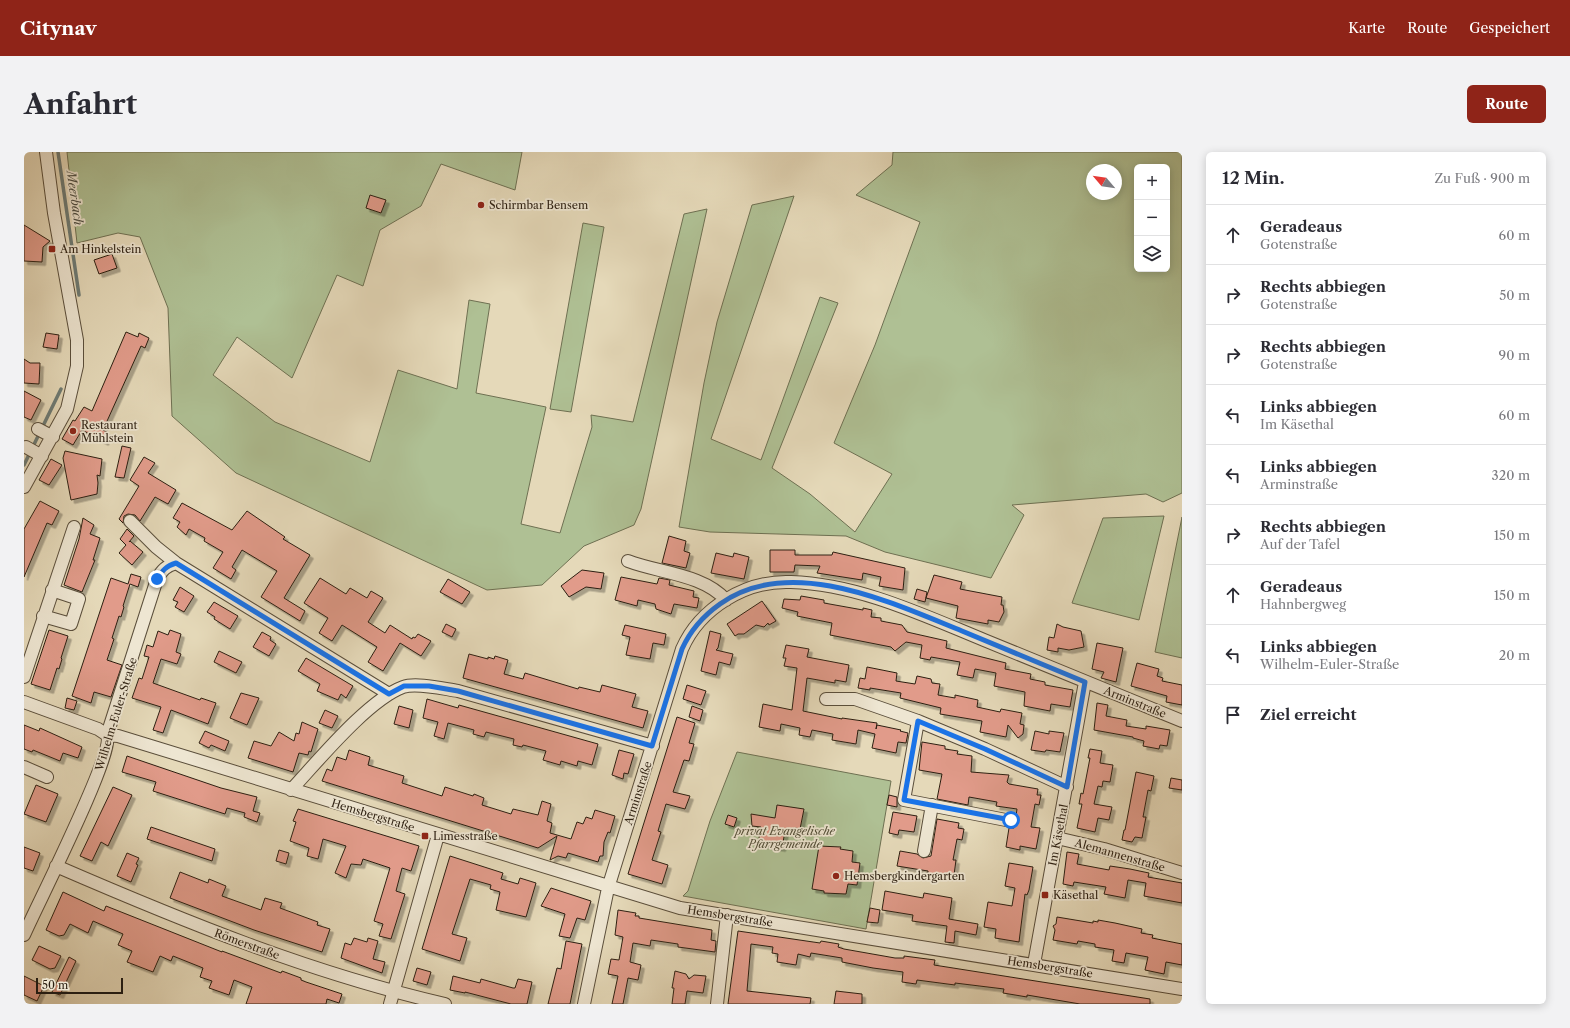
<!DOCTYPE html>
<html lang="de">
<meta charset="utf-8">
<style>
body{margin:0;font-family:"Libre Caslon Text",serif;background:#f2f2f3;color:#2b2b33}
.controls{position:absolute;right:12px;top:12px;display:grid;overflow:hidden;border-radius:6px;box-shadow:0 2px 10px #0003}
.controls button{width:36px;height:36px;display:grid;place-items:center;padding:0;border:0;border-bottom:1px solid #e1e1e2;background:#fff;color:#2b2b33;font:20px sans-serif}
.compass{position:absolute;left:1062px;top:12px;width:36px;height:36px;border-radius:50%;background:#fff;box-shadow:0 2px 10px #0003;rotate:299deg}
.scale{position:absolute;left:12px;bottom:10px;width:87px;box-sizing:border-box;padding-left:4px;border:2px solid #2c1f11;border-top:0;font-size:11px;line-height:14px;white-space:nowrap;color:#2c1f11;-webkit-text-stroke:3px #eee6d2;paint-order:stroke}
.stop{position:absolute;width:12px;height:12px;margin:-9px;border:3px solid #1a73e8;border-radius:50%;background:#fff}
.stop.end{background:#1a73e8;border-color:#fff;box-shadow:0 1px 4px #0008}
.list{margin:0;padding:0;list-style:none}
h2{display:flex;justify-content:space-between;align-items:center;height:52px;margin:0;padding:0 16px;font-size:17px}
h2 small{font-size:13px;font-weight:400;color:#7c7c81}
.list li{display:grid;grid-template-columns:26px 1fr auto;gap:12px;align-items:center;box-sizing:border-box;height:60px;padding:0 16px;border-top:1px solid #e1e1e2}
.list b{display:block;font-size:15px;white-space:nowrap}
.list p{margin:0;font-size:13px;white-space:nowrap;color:#7c7c81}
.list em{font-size:13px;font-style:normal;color:#7c7c81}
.icon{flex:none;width:22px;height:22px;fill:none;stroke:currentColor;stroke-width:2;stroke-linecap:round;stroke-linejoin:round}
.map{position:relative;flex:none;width:1158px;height:852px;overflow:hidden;border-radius:6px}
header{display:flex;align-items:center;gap:24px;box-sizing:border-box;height:56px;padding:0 20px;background:#8f2418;color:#fff}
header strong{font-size:19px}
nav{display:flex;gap:22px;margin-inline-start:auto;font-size:14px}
.intro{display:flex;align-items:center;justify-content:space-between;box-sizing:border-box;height:96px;padding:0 24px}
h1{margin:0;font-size:28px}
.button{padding:10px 18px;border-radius:6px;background:#8f2418;color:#fff;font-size:14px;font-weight:700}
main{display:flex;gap:24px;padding:0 24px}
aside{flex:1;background:#fff;border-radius:6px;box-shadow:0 2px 10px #0003}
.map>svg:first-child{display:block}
</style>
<header>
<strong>Citynav</strong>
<nav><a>Karte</a><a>Route</a><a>Gespeichert</a></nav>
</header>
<div class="intro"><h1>Anfahrt</h1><a class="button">Route</a></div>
<main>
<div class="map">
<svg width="1158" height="852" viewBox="0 0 1158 852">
<defs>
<filter id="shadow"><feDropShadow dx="3.5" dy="3.5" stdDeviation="0" flood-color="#0004"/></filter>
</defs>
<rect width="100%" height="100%" fill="#e5d9b9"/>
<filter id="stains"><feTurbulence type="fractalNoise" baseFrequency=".005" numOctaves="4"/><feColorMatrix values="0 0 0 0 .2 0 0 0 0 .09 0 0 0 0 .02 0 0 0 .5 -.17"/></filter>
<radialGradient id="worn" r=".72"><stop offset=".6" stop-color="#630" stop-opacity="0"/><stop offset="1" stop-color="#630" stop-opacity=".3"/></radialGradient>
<path fill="#afc094" stroke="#6e7052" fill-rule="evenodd" d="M43,0H498L491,38L417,12L397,54L356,78L339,134L313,123L268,226L213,185L189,223L251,270L346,310L374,218L433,237L445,148L466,152L452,241L522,255L497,372L536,381L568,275L567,263L609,270L660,62L683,57L617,357L610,373L560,394L518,433L463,438L212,321L148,264L144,156L116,85L94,81L53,91Z
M869,0H1158V341L1139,350L1122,342L988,353L1000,363L967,426L861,400L822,384L686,380L655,375L680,231L693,170L728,53L770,44L687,287L737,308L796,145L814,151L748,316L786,342L831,380L868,322L810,291L851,193L896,70L832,43L868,13ZM1113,15H1143V117H1113ZM1068,18H1092V42H1068Z
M559,71L580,75L547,260L526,257Z
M1140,364L1115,468L1048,451L1079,366Z
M1158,365V506L1131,500Z
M713,600L867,629L842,777L659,744L664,739L686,669Z"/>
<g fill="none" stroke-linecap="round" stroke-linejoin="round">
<path stroke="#6d7b75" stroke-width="3.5" d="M34,0L55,143
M0,313L37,237"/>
</g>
<path fill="#e19b8a" stroke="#2c1f11" filter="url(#shadow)" d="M346,43L362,48L357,61L342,56Z
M0,73L26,89L19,95L18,110L0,109Z
M88,102L93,116L75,122L70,108Z
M102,180L114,185L115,181L125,186L121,196L117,194L79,278L83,280L81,290L58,278L49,293L38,287L49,268L51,269L60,255L68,259Z
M22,181L35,183L33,197L19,195Z
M0,207L6,211H16L15,232L0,231Z
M0,239L17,248L7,268L0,265Z
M98,294L107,296L100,326L91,325Z
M41,299L78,307L76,324L73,323L74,331L73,342L47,348L39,306Z
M120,305L131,311L124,321L152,338L144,352L131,345L116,369L111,363L104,362L100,364L99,371L95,367L115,334L106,328Z
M27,307L38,313L25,333L15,328Z
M16,349L35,359L28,373L23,371L0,425V377Z
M158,351L208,378L223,359L261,385L259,387L286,403L260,446L281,459L276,469L237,445L253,419L218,398L208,415L212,418L207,427L189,416L199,400L180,389L181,386L165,377L162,383L153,375L156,370L149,366Z
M59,366L70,373L66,382L76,386L69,408H71L58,440L40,433L55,387Z
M103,377L110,384L105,390L106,389L119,400L108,413L95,401L102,393L96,387Z
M645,384L662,389L660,399L666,401L662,416L638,411Z
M746,398H771V403H808L809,400L881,416L879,438L855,434L857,425L839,421L838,428L793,421L796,414L771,413L770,420H746Z
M692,401L709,405L710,401L725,405L720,427L687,421Z
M558,418L580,421L577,437L562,435L545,445L537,434Z
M107,422L117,425L114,435L106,432L99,454L100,455L97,465L95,464L88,486L90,487L83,508L98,513L87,545L70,540L67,551L48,544L87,426L104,432Z
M910,423L938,430L936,437L978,445L977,453H979L980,460L975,470L964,468V472L932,466L934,454L902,446Z
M597,425L633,432L635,426L646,428L645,433L670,439L669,445L675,446L673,456L650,452L647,462L632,457L631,452L614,448L613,454L591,448Z
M296,426L322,442L326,436L343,446L347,439L359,446L344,470L361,481L366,473L388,487L389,485L391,486L394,482L407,489L397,504L376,491L359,519L344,510L353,495L318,473L308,489L295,481L304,466L280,451Z
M424,427L446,440L438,452L416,440Z
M156,435L170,444L160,460L151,455L154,450L149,448Z
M893,437L903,440L901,450L890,447Z
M777,444L800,448V451L839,458V456L848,458L847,465L857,466V469L878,473L883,480L923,489L922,496L982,511L981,517L1007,522L1006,527L1021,530V533L1049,538L1046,555L1027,552L1026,559L1000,554L1001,540L970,534L972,521L951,517L949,526L933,523L936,510L907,505L906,508L896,506L898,493L882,490L871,499L867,495L806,483L808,471L773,464L774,460L758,456L760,447L776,448Z
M738,449L752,469L745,473L744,471L740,475L732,473L720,482H714L711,484L703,472Z
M190,450L214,464L206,477L190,467L191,465L183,460Z
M422,472L432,477L428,485L418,480Z
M1033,472L1039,475L1057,479L1060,495L1045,498L1034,496V500L1023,498L1025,485L1030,486Z
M601,473L642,482L640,493L629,491L626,507L602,503L606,485L598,483Z
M25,478L44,484L37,506L38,507L35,517L33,516L26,538L7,532Z
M146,478L157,482L152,500L157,502L153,512L137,507L129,531L176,548L177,546L192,551L184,572L147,558L139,581L129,578L137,555L108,546L115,526L118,527L125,505L120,504L123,493L129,495L134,479L144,483Z
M686,479L697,482L694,496L692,498L709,502L706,513L695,510L692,523L677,519Z
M238,480L247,485L246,488L252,492L245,504L229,495Z
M1073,491L1099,496L1092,530L1077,526L1080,520L1068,517Z
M762,493L785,497L783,505L825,513L822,530L811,528V531L783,526L779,559L818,567V566L853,571L852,577L853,573L877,578L876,579L884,581L882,591L874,590L872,601L848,596L851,582L834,578L832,592L808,588L809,582L788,578L786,585L775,583L776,576L757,572L756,579L735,575L739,552L768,558L773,516L760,514L762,506H759Z
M195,499L218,510L212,521L190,510Z
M445,502L464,507V505L470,507L471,504L484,508L480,522L499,527L501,521L554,537L555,535L576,540L578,533L612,542L608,555L624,559L619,576L439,526Z
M282,506L329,534L322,546L317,542L314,548L293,539L296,532L274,519Z
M1113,511L1135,517L1133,524L1139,526L1138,529L1158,533V553L1142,550L1143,544L1107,534Z
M843,515L873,521L872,529L891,532L893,524L907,527L908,531L916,532L914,543L931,546V543L954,548L953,555L976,560L977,557L998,561L996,572L1000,573L999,582L994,586L984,573L982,585L956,580L958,569L916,562L917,556L876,546L877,541L846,536V538L834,536L836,526L841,527Z
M663,533L682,539L677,553L659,547Z
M217,541L235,546L223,573L206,566Z
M43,546L53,549L50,558L41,556Z
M403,547L434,556L435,553L574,592L568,613L554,609L553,614L537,609L536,613L519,608L522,599L499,593L498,595L489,593L490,587L462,580L460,585L449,582L450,578L424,571L420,587L410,584L414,570L399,566Z
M1073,551L1084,553L1082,564L1103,568L1102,574L1122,577V574L1146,578L1143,594L1136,593L1135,597L1119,594L1120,589L1109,586V585L1070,578Z
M375,554L389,558L385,576L370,572Z
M668,554L679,558L676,569L665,565Z
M301,558L314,564L308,576L295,571Z
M653,565L671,571L665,591L670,592L665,609L660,608L649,640L666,644L661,657L642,652L634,679L637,680L628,708L644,713L638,732L604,722Z
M278,570L294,577L287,600L285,599L284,603L275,601L269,620L224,606L230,589L247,594L255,580L270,589L272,581L275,582Z
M0,573L15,579L16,576L58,595L54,606L39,601L36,609L9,598L8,600L0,597Z
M181,579L205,589L201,599L187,593L185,596L175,591Z
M1011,579L1025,582V579L1040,581L1036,600L1022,598L1021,600L1007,598Z
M898,590L921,594V597L934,599L933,602L948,604L947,620L985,623L983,630L985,632L1014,637L1013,643H1017L1015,653L1011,652L1007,675L1016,676L1012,697L996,694V698L982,695L985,676H990L994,671L992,664L993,657L972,654L973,650L945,645L944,653L913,647L918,622L895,618Z
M1066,597L1078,599L1076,611L1089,613L1086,630L1079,629L1078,635L1074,634L1070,652L1088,655L1085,668L1074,666L1071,680L1053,676L1058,652H1055L1057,641L1059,642L1066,606H1064Z
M325,598L346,605L344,613L380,624L378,631L418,644L421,635L449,644L450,642L460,646L458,653L487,662L489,657L514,663L518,649L527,652L523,669L528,671L526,681L547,687L553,670L559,672L562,665L568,667L571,658L591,664L586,681L584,680L580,690L579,704H576L574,710L544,701L542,706L534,704L526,708L533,684L514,696L298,629L303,617L308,619L313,605L322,608Z
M595,598L610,602L604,622L600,621L599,627L588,623Z
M103,604L197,636L233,645L229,659L236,661L233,670L220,665L221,661L203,656L201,662L129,639L132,630L98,620Z
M1112,620L1130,624L1127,639L1124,638L1119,665H1122L1118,686L1111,685L1108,690L1098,688L1100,678H1101Z
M1147,626L1158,628V638L1145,636Z
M12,633L34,642L22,670L0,662Z
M89,635L108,643L84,694L77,690L68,709L56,704Z
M865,643L873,645V655L863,653Z
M753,653L780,657L776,677L771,676L770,681L761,679L758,696L734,692L737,675L728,674L727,662L751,666Z
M274,657L395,694L387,719L378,716L372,739L381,742L367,787L355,784L359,772L350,769L366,716L339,707L337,713L327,712L322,726L311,721L322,694L299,687L294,707L283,704L285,696L266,689L272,670L269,669Z
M869,660L893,664L890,680L875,678L874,683L865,681Z
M704,663L713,666L710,675L701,672Z
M913,667L935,671L934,676L940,677L938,688L933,687L929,708H932L930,723L904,722V719L873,714L876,699L893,702L899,706L907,704Z
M127,675L191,697L188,709L123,687Z
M795,694L817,695L816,697L829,699L828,710L836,711L833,733L824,732L822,742L800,741V739L788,737Z
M0,695L16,701L9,719L0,716Z
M255,698L265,701L262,712L252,709Z
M1043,700L1055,702L1053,712L1085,718L1086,714L1106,717L1125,721L1124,725L1158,731V751L1120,744L1122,731L1104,728L1101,746L1080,742L1082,735L1050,730L1049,734L1039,732Z
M103,701L115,706L112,712L114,713L107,730L93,724Z
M426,704L479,721L477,727L494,732L496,726L512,731L502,765L472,758L476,740L466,737L467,733L446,727L428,782L443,786L436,809L398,797Z
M985,711L1009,715L1005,738L1003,743L1001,742L995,790L971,786L972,777L960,775L964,750L988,754L991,736L981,734Z
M156,720L184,731L185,727L202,734L198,744L237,758L241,746L258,751L256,756L294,770L293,773L306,777L298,800L230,778L146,746Z
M527,736L567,749L561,768L553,766L546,786L535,784L541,762L517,754Z
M861,739L899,746L900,741L928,746L925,767L954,772L952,783L931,779L930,791L921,790L923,774L888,769L889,763L858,758Z
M39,740L80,759L82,754L198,800V799L257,821L258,819L277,826V828L282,830L318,842L315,851L303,847L302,852H222L228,835L210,828L205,843L185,836L188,829L176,825L179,816L149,804L147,809L136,804L129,820L103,810L108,799L94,793L99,782L69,769L64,781L46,772L40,783L35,784L22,778Z
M846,756L856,758L854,771L843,770Z
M594,758L612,761L611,764H615V766L688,778L687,788L692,789L691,800L654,795V792L627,788L626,794L609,791L606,810L617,813L614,828L604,826L599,852H588L594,824L584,822L587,807L595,808L599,785L591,783Z
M1033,765L1069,771V769L1074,770V768L1091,771L1118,777L1117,781L1129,783L1128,786L1158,792V813L1142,810L1140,822L1121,818L1124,805L1102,801L1100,811L1088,809L1090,798L1071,795V792L1054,789L1053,792L1029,788L1031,778L1029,774L1032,772Z
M714,779L796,791L797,789L815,792L814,795L820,797L871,806H880V804L911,808L910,813L1126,847V852H1056L1003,843V845L979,841L980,837L931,831V833L893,828L892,832L878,830L879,820L849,816L818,810V806L787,801L786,805L774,802L772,813L753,810L754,802L748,801L749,795L727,792L723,839L787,846L786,852H704Z
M330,786L343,790L344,786L354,789L349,807L361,810L358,821L317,806L321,791L327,793Z
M542,789L558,792L546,852H524L533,816L537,817Z
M15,794L37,804L31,816L26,817L8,808Z
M45,805L52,809L36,843L28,840Z
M393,816L407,820L403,833L389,829Z
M651,819L662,822L665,827L670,823L682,824L679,841L663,839L661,852H648L650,836H648Z
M0,824L20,834L13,849L0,843Z
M429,824L456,831L457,827L489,836H491L494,827L508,830L503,852H487L441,840V841L426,838Z
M812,839L838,842V852H810Z"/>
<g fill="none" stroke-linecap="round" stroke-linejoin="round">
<defs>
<path id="minor" d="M14,277L29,285
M2,295L18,304
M0,335L43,257L53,214V188L30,61L22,0
M106,369L132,395L152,411L365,542
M604,409C635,421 679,422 702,448
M19,464L47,472L55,447L28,438
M0,525L50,375
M802,547H831L894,569L961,597L1043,635
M0,550L74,577L83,583L94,584L656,756L1158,837
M894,569L880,648L987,669
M0,615L23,625
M267,638C294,609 344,548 379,535C392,530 420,537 434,539L629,594
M1033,686L1080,697L1158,721
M900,699L908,653
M32,714C159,769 286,821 421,852
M0,783C12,755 91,601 83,583L133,427C138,418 142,414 152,411
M1010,812L1061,530
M366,852L414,683
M560,852L584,736L658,497C676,456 722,428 767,430C834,432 899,463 960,488C1026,515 1092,542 1158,569
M693,852L703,763"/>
</defs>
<use href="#minor" stroke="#5a4e3b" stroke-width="14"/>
<use href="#minor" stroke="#eee6d2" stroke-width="12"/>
</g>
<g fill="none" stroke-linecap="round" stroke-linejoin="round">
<path stroke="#1a73e8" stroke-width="5" d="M133,427C139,418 142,414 152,411L365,542L380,534H405L434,539L628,594L658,497C667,477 679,464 696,452C766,402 868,451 938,479C979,496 1020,513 1061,530L1043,635L961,597L894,569L880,648L987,668"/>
</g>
<g fill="#8f2418" stroke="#eee6d2" stroke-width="1.5">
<circle cx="457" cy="53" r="4"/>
<rect x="24" y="93" width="8" height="8" rx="2"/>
<circle cx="49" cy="279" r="4"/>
<rect x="397" y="680" width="8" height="8" rx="2"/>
<circle cx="812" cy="724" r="4"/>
<rect x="1017" y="739" width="8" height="8" rx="2"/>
</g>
<g text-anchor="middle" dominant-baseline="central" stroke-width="3.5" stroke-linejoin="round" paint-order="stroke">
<g font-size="11" fill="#2c1f11" stroke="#eee6d2" text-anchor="start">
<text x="465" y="53">Schirmbar Bensem</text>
<text x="36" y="97">Am Hinkelstein</text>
<text x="57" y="273">Restaurant<tspan x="57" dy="13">Mühlstein</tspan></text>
<text x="409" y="684">Limesstraße</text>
<text x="820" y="724">Hemsbergkindergarten</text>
<text x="1029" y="743">Käsethal</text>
</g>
<g font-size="11" fill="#2c1f11" stroke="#eee6d2">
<text transform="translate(1111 550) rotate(22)">Arminstraße</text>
<text transform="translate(92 562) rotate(-73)">Wilhelm-Euler-Straße</text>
<text transform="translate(614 641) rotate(-72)">Arminstraße</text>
<text transform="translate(349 663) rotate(17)">Hemsbergstraße</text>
<text transform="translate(1034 683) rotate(-79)">Im Käsethal</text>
<text transform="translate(1096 703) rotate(16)">Alemannenstraße</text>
<text transform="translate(706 764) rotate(9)">Hemsbergstraße</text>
<text transform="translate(223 792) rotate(20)">Römerstraße</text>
<text transform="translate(1026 815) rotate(9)">Hemsbergstraße</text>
</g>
<g font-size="11" font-style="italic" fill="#534f38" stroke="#eee6d2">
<text x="761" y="679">privat Evangelische<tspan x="761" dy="13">Pfarrgemeinde</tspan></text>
</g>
<g font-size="12" font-style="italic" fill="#4c4d43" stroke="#eee6d2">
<text transform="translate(51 46) rotate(82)">Meerbach</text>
</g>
</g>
<rect width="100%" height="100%" filter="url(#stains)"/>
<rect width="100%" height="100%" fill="url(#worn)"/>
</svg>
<div class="controls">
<button>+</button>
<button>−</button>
<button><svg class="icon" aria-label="layers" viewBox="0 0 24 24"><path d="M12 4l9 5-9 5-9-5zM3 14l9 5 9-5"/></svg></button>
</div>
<svg class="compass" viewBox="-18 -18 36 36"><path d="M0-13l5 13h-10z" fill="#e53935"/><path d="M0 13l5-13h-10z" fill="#7c7c81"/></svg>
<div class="scale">50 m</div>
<div class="stop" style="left:987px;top:668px"></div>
<div class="stop end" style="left:133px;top:427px"></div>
</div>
<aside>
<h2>12 Min.<small>Zu Fuß · 900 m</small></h2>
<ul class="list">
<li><svg class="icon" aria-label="ahead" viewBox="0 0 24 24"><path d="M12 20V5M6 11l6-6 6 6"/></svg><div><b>Geradeaus</b><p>Gotenstraße</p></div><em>60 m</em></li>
<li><svg class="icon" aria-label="right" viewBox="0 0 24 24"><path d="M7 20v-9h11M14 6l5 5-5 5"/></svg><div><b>Rechts abbiegen</b><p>Gotenstraße</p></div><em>50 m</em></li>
<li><svg class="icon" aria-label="right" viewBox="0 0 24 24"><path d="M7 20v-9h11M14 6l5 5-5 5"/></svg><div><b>Rechts abbiegen</b><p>Gotenstraße</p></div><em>90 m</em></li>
<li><svg class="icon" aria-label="left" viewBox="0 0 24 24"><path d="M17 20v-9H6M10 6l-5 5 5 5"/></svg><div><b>Links abbiegen</b><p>Im Käsethal</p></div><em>60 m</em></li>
<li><svg class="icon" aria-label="left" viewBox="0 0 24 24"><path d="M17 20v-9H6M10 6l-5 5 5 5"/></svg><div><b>Links abbiegen</b><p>Arminstraße</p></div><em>320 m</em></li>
<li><svg class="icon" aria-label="right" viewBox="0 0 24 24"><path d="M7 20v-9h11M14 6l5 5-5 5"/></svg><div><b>Rechts abbiegen</b><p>Auf der Tafel</p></div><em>150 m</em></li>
<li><svg class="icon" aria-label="ahead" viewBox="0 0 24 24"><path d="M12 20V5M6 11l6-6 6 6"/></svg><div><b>Geradeaus</b><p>Hahnbergweg</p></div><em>150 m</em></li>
<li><svg class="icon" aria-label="left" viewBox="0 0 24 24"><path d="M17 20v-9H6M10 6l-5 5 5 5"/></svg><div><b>Links abbiegen</b><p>Wilhelm-Euler-Straße</p></div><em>20 m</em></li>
<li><svg class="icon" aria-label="arrive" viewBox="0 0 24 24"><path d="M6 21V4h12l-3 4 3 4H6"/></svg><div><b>Ziel erreicht</b></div></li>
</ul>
</aside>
</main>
